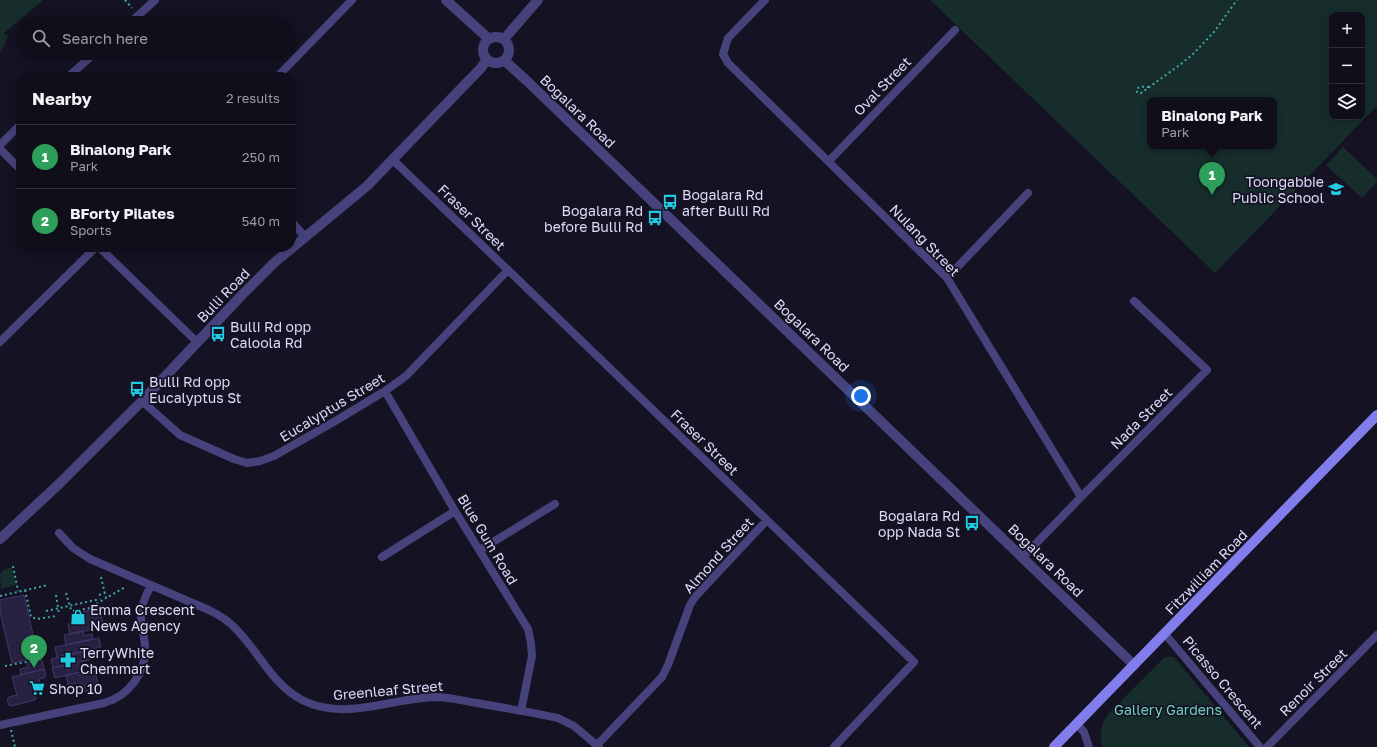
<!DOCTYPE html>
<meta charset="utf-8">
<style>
body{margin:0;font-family:"Golos Text",sans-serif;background:#191723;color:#f1f3f6}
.controls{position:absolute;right:12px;top:12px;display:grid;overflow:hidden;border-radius:8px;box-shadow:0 2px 10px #0003}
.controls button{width:36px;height:36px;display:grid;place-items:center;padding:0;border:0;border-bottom:1px solid #302e39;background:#100e1a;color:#f1f3f6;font:20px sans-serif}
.you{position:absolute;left:861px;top:396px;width:14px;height:14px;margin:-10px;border:3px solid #fff;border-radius:50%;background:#1a73e8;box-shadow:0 0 0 6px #1a73e833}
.badge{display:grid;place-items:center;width:26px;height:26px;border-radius:50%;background:#8c9099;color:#fff;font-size:13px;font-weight:700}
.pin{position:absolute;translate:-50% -33px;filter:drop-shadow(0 1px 2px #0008)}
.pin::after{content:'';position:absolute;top:21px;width:14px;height:12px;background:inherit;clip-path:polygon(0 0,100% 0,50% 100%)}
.popup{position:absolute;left:1147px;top:97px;width:130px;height:52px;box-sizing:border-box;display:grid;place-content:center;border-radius:8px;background:#100e1a;filter:drop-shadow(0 1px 3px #0005);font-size:13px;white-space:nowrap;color:#9c9ca2}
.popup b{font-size:15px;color:#f1f3f6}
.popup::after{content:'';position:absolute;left:50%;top:100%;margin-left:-8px;border:8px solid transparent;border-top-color:#100e1a}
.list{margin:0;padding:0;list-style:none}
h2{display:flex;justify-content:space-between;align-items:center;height:52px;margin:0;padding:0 16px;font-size:17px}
h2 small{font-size:13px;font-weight:400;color:#9c9ca2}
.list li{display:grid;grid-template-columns:26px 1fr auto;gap:12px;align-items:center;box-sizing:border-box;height:64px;padding:0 16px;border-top:1px solid #302e39}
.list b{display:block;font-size:15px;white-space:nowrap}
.list p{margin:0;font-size:13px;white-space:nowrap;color:#9c9ca2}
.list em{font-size:13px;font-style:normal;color:#9c9ca2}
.icon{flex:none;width:22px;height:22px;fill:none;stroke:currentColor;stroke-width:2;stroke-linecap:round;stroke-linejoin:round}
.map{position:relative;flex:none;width:1377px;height:747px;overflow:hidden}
.search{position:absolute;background:#100e1a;box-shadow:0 2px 10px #0003;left:16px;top:16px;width:280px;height:44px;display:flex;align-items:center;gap:10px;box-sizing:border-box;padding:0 14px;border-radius:22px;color:#9c9ca2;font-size:15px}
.panel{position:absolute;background:#100e1a;box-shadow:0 2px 10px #0003;left:16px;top:72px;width:280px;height:180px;border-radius:16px}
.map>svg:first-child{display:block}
</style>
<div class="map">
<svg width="1377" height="747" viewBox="0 0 1377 747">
<rect width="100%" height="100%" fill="#151223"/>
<path fill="#162d2c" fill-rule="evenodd" d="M0,0H43L4,33L8,37L0,53Z
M930,0H1377V106L1215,273ZM1332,15H1362V117H1332ZM1150,100H1274V146H1150Z
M1343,147L1377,179V182L1362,198L1326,165Z
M12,567L16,585L1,589L0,574L5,569Z
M1165,657H1174L1249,747H1102C1099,733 1101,724 1109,713Z"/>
<path fill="#282142" stroke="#41366b" d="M24,595L38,657L12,663L0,612V600Z
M99,608L104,627L70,634L68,624L76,622L74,614Z
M83,631L84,636L92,634L93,639L66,645L64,635Z
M99,638L101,647L57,657L55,647Z
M91,650L93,659L53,668L51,659Z
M42,660L44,669L21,675L20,669L28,667L27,663Z
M78,662L81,672L55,678L52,668Z
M44,669L46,676L44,678L39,679L41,687L40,689L34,690L36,698L35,700L11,706L9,705L7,700L9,697L17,695L12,677Z
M95,671L99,688L77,693L75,683L68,685L66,675L77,673L78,675Z"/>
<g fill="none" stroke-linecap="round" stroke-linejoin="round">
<path stroke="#40a8a3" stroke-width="2" stroke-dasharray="2 3" stroke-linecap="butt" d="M125,0L132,8
M1149,87C1144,87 1138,85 1136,91L1138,93H1141L1181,64L1193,54L1214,32L1237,0
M13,566L18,591
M101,577L106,598L125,587
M25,590L31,617L37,619L57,616
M66,593L71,610
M56,595L59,614
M99,595L105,593
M0,596L48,585
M46,611L100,599
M73,611L90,608L106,598
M38,658L40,657L37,647L39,646
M5,666L41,659
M11,730L15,747"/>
<path stroke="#46437c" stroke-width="8" d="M765,0L728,38L723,54L728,63L947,278L1081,497
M130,23L155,0
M68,77L95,53
M277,77L352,0
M0,145L21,124
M0,149L21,170
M393,160L508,270L914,662L834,747
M829,161L955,30
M291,221L305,237
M99,247L197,342
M947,278L1028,193
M0,342L96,247
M385,391L455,511L528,629L531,643L532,656L521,711
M142,401L180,435L234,459L247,463L260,461L274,456L337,420L385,391L406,376L508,270
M59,533L73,548L90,559L209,610C219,615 228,620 236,629C259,652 273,686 304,701C346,721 392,698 435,697C449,697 464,701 477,703C504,708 531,712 558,718L574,726L599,747
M480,550L555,504
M382,557L455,511
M1023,557L1081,497L1207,370L1134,301
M1165,634L1260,747
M1077,724L1084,732L1089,747
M0,725L104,703C129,696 147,672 145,645C144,635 141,625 141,614C141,604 147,594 151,585
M597,745L662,677L668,665L690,605L695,597L767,520
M1267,747L1377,635"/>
<path stroke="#46437c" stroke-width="10" d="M446,0L489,39
M483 50a13 13 0 1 1 26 0a13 13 0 1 1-26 0Z
M504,39L538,0
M504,60L526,80L1134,665
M0,539L59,484L142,401L240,297L275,262L367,186L481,68L487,59"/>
<path stroke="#827ded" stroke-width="10" d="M1054,747L1377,415"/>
</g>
<defs>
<symbol id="school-bare" viewBox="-9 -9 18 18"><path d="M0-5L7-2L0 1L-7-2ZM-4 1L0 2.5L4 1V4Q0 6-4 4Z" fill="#20cae0" stroke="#151223" stroke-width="2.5" paint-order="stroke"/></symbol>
<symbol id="bus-bare" viewBox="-9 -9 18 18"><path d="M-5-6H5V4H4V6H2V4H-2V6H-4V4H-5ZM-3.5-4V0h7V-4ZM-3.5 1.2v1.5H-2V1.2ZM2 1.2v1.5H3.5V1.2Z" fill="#20cae0" stroke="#151223" stroke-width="2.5" paint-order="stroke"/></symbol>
<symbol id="shop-bare" viewBox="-9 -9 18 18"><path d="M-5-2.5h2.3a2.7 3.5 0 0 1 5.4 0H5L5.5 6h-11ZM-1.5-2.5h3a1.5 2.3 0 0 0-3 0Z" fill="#20cae0" stroke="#151223" stroke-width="2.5" paint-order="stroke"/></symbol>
<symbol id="pharmacy-bare" viewBox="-9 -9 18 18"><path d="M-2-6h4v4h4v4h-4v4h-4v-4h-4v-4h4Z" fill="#20cae0" stroke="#151223" stroke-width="2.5" paint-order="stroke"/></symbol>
<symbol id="supermarket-bare" viewBox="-9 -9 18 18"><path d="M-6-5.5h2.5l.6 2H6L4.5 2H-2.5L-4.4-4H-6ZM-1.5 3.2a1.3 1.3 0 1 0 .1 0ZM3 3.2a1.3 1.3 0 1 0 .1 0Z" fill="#20cae0" stroke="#151223" stroke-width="2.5" paint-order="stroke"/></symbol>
</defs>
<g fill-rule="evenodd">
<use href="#school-bare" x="1325" y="178" width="22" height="22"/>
<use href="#bus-bare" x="659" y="191" width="22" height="22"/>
<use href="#bus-bare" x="644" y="207" width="22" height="22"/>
<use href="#bus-bare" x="207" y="323" width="22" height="22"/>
<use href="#bus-bare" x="126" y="378" width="22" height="22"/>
<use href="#bus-bare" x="961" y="512" width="22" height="22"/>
<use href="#shop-bare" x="67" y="606" width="22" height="22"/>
<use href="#pharmacy-bare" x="57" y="649" width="22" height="22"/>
<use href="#supermarket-bare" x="26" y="677" width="22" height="22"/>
</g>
<g text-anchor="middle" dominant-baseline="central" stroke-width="3.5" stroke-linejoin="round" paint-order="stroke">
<g font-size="14" fill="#dedafa" stroke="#151223">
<text transform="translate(882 86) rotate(-46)">Oval Street</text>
<text transform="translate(578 111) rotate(44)">Bogalara Road</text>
<text transform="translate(472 217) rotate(44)">Fraser Street</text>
<text transform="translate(925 240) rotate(46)">Nulang Street</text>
<text transform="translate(223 295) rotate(-46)">Bulli Road</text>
<text transform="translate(812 335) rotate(44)">Bogalara Road</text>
<text transform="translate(332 407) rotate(-31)">Eucalyptus Street</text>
<text transform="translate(1141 418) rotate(-45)">Nada Street</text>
<text transform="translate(705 442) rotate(44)">Fraser Street</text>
<text transform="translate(488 539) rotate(59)">Blue Gum Road</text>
<text transform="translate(718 555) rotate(-48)">Almond Street</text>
<text transform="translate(1046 560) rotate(44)">Bogalara Road</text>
<text transform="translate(1206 572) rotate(-46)">Fitzwilliam Road</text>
<text transform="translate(1223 682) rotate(50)">Picasso Crescent</text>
<text transform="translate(1313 682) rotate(-45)">Renoir Street</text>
<text transform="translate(388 690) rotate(-5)">Greenleaf Street</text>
</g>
<g font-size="14" fill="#dedafa" stroke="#151223" text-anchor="start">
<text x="1324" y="181" text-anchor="end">Toongabbie<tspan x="1324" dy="16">Public School</tspan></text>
<text x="682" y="194">Bogalara Rd<tspan x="682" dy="16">after Bulli Rd</tspan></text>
<text x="643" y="210" text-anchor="end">Bogalara Rd<tspan x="643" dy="16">before Bulli Rd</tspan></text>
<text x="230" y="326">Bulli Rd opp<tspan x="230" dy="16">Caloola Rd</tspan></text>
<text x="149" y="381">Bulli Rd opp<tspan x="149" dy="16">Eucalyptus St</tspan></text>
<text x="960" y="515" text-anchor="end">Bogalara Rd<tspan x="960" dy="16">opp Nada St</tspan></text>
<text x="90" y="609">Emma Crescent<tspan x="90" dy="16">News Agency</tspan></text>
<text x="80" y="652">TerryWhite<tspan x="80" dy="16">Chemmart</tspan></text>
<text x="49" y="688">Shop 10</text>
</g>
<g font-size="14" fill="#6fd0ba" stroke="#151223">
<text x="1168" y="709">Gallery Gardens</text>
</g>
</g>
</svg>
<div class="controls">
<button>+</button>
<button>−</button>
<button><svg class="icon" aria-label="layers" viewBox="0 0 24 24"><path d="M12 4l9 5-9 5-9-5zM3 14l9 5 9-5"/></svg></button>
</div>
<div class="you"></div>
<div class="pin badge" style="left:1212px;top:195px;background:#2e9e5b">1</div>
<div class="popup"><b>Binalong Park</b>Park</div>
<div class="pin badge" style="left:34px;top:668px;background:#2e9e5b">2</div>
<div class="search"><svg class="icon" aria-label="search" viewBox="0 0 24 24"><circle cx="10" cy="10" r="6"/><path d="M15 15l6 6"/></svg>Search here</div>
<section class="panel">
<h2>Nearby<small>2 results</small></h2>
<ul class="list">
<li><span class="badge" style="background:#2e9e5b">1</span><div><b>Binalong Park</b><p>Park</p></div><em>250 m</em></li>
<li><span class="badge" style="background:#2e9e5b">2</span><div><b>BForty Pilates</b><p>Sports</p></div><em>540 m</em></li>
</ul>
</section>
</div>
